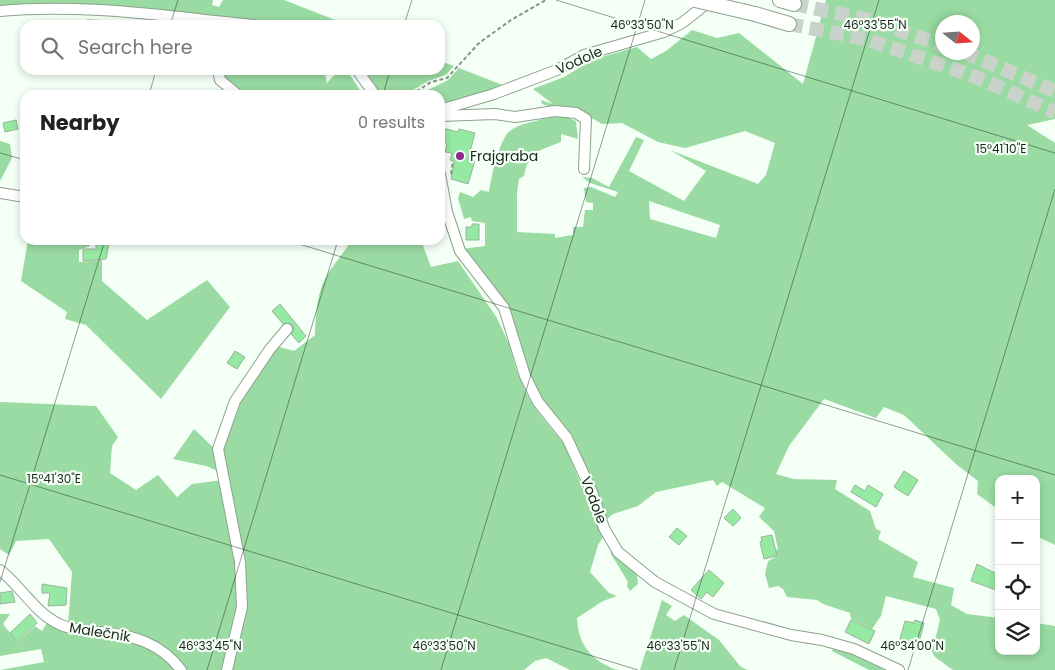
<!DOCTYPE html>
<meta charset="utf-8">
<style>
body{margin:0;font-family:Poppins,sans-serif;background:#f2f2f2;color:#202124}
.controls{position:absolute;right:15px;bottom:15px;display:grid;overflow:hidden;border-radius:10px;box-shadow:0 2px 8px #0003}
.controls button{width:45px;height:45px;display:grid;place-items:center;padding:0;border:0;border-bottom:1px solid #e0e0e0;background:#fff;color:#202124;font:25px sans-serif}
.compass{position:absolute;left:935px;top:15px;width:45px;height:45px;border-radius:50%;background:#fff;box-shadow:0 2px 8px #0003;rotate:107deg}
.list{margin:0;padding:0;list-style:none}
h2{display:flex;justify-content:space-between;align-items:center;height:65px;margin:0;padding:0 20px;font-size:21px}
h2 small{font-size:16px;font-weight:400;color:#757577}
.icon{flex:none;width:28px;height:28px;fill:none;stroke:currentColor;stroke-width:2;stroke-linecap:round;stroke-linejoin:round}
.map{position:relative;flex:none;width:1055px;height:670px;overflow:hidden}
.search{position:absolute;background:#fff;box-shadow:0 2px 8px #0003;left:20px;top:20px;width:425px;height:55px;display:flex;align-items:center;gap:12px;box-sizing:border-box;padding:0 18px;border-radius:15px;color:#757577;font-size:19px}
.panel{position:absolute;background:#fff;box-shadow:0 2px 8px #0003;left:20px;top:90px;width:425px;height:155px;border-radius:15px}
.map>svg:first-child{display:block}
</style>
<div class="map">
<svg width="1055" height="670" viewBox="0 0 1055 670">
<rect width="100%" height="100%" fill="#f4fff5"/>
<path fill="#99dba2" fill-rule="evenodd" d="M0,0H213L212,5L219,7L223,0H284L348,25H286L196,16L0,7Z
M826,0H1055V119L1027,125L1055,143V545L1036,536V479H999V510L977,494L978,481L957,465L904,415L884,407L876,418L824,399L789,446L776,474L794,479L837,480L835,489L870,511L876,529L881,531L878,539L918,562L913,577L954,588L951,605L967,614L999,618V651H1036V623L1055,626V670H953L935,657L932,652L940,620L936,609L886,596L881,616L872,629L851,619L850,613L823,604L817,600L787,597L783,589L778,586L769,588L765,574L768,561L776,557L775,550L778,549L774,531L759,517L765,508L722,482L717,486L713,480L656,492L638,506L613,514L606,520L538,395L507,319L462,249L485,246V223L472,221L471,217L464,219L458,198L460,192L473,197L481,190L489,192C491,178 499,139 510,131C519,124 529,123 539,120C552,116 564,115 576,121L578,139L561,134V142C539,151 529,151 524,176L519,179L517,193V232L555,234V238L573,235V227H583L585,210H593V203L586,202L584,188L591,187L615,197L618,192L590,183L582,177L592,178L609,187L636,137L644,140L629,171L684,201L706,171L670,150L758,184L766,175L775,143L745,131L685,148L658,142L622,123L602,124L581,112L558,109L542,104L541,100L553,104L533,89L564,77L594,59L637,47L651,59L666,51L692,30L717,38L739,33L803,84ZM942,22H972V52H942ZM649,201L720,225L716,238L650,219Z
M87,19L165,25H89Z
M440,61L454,66L446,75L428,81L405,95H379L360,70H440Z
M459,68L505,86L440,107V95H418L448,80Z
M301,70H324L327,83L339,70H347L363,95H240L220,76L222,72L231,71Z
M0,141L10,144L12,158L0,181Z
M28,240H90V246L79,250V262L102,260V281L147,320L207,280L230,307L161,399L86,325L65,319L67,312L21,281Z
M352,240H421L431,267L458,261L497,318L510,346L516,369L526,393L538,412L564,444L603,537L598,545L590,572L609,593L617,596L603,601L577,618C578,645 592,661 617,670H570L546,658L535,661L524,670H185L165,649L68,625L72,572L49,539L16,541L9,555L0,549V402L96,406L118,437L112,446L110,473L136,490L158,475L177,497L192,484L223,480L221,451L239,402L276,346L294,351L315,335C316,312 317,288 331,269C338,259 345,251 352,240Z
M194,429L216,450L220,472L206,466L173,459Z
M611,550L637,575L638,584L630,591L627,586L628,582L611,554Z
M662,600L672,606L666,615L675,621L684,615L719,640L740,666L747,670H640Z
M0,614H10L3,624L17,642L35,626L42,631L47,623L66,632L121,637L148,646L178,670H0L44,662L41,649L0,656Z
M833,649L849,653L886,670H869L832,651Z"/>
<path fill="#96e9a2" stroke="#9ab39d" d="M16,120L18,129L5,132L3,123Z
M442,128L458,132L459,129L475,133L468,159L475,161L468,184L451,179L454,162L450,160L452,153L445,152L447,144L440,142Z
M472,224H479V240H466V227H472Z
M96,243H109L106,259L83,261V249H96Z
M280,304L306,336L299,343L291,334L294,330L292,324H283L272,311Z
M235,351L245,357L237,369L227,363Z
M904,471L918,480L908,496L894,487Z
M855,485L865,491L868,485L883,494L876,507L851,492Z
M733,509L741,518L733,526L724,518Z
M677,528L687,536L679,545L669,537Z
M772,535L777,556L764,559L760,542L762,541L761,537Z
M977,564L999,575V591L971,581Z
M709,570L724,583L713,597L707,592L701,599L691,590Z
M42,584L67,588L66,605L48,606L50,593H42Z
M12,591L15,602L0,604V593Z
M30,614L37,623L17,641L10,633Z
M851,620L875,631L869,644L845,632Z
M915,620L924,623L917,650L898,646L905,621L914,623Z"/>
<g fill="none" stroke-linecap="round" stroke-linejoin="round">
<path stroke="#c9d3ca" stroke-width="14" stroke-dasharray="14 7" stroke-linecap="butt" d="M794,4L869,20L942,45
M789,24L866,39L976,77L1055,112
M964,52L1055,91"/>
<defs>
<path id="minor" d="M0,11C84,3 170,17 254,25
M222,70L219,75L220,80L238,95
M357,70L375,95
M440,110L494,94L557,70L584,55L664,32L682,23L710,1
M440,116L495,114L515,117L555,111L576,113L586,119L584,169
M440,174L447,212L460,251L504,308L525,376L538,402L567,438L592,492L604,528L618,552L655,582L714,614L791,635L822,640L854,649L899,670
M0,193L25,197
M0,570C21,586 35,613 59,624C71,630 87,631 100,632C133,635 161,643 181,670
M227,670L242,607L240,562L218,449L235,401L270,349L287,329"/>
<path id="highway" d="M780,0L794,4
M755,14L789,24"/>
</defs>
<use href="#minor" stroke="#8ba38d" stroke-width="12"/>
<use href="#highway" stroke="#8ba38d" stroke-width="16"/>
<path stroke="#889389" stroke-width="2" stroke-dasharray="4 2.5" stroke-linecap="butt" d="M411,95L431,82L447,78L479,43L511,20L546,0
M451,174L453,161"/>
<use href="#minor" stroke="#fff" stroke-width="10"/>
<use href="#highway" stroke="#fff" stroke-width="14"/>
<defs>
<path id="highway-bridge" d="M695,0L755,14"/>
</defs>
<use href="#highway-bridge" stroke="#8ba38d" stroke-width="16" stroke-linecap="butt"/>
<use href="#highway-bridge" stroke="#fff" stroke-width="14"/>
</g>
<path fill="none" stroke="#1b251c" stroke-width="1" stroke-opacity="0.45" d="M556,0L1055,153M170,25L178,0M404,25L412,0M149,95L156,70M383,95L390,70M0,153L25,160M286,240L1055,475M0,475L638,670M0,582L105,240M207,670L338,240M441,670L645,0M674,670L879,0M908,670L1055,189"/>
<circle fill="#8f298f" stroke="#f4fff5" stroke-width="2" cx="460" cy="156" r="5"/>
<g text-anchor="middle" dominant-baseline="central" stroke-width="4.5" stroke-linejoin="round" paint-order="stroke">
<g font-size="14" fill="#1b251c" stroke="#f4fff5">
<text transform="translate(579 60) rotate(-24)">Vodole</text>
<text transform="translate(594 500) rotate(69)">Vodole</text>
<text transform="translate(100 632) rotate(9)">Malečnik</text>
</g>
<g font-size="14" fill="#1b251c" stroke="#f4fff5" text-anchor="start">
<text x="470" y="156">Frajgraba</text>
</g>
</g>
<g font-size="12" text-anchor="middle" fill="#1b251c" stroke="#f4fff5" stroke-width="4.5" stroke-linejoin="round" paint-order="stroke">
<text x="642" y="29">46°33'50"N</text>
<text x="875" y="29">46°33'55"N</text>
<text x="1001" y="153">15°41'10"E</text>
<text x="54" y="483">15°41'30"E</text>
<text x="210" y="650">46°33'45"N</text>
<text x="444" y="650">46°33'50"N</text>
<text x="678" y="650">46°33'55"N</text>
<text x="912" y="650">46°34'00"N</text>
</g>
</svg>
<div class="controls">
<button>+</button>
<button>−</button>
<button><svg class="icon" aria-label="locate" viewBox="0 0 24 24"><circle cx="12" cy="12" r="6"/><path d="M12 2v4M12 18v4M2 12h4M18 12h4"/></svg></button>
<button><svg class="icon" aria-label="layers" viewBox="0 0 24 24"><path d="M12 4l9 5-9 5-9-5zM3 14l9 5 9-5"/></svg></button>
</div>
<svg class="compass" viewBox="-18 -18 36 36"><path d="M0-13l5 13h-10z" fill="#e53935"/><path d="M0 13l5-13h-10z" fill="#757577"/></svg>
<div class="search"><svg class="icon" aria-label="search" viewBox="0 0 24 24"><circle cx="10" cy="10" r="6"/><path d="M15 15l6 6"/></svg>Search here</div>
<section class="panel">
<h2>Nearby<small>0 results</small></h2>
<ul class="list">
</ul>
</section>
</div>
